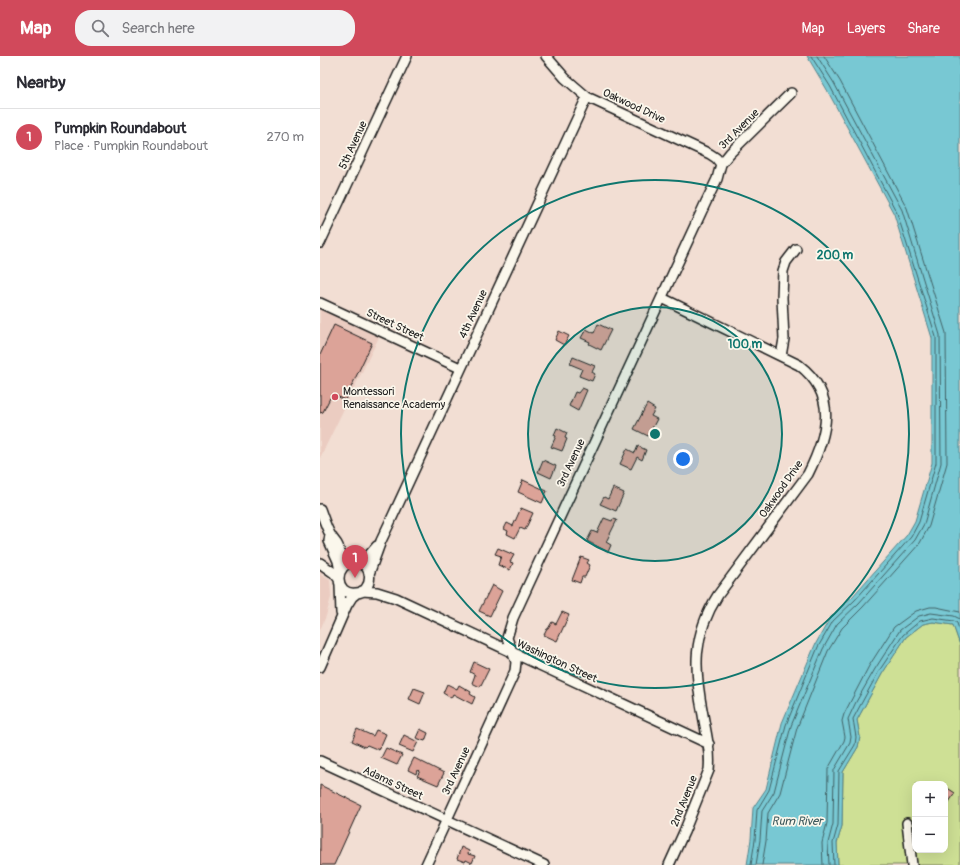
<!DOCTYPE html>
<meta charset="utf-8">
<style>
body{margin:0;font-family:Pangolin,sans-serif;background:#f2f2f3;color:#2b2b33}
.controls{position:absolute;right:12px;bottom:12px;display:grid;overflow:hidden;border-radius:8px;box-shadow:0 4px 16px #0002}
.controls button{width:36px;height:36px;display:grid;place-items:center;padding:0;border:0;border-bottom:1px solid #e1e1e2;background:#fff;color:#2b2b33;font:20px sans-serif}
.you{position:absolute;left:363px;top:403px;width:14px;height:14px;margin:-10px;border:3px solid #fff;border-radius:50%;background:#1a73e8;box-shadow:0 0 0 6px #1a73e833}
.badge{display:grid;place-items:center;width:26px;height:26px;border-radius:50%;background:#d1495b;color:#fff;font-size:13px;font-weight:700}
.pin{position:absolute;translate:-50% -33px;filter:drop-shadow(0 1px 2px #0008)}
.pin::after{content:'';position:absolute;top:21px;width:14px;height:12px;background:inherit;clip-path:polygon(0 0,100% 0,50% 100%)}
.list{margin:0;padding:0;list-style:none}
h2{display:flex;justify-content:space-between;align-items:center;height:52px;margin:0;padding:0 16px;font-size:17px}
h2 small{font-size:13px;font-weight:400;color:#7c7c81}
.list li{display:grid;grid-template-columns:26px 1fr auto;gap:12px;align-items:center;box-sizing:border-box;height:56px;padding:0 16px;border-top:1px solid #e1e1e2}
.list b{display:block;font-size:15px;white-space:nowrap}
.list p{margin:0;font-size:13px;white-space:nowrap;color:#7c7c81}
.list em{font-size:13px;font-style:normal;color:#7c7c81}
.icon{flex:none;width:22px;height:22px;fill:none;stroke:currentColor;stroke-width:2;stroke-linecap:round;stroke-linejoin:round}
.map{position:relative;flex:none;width:640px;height:809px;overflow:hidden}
header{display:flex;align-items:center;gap:24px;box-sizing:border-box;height:56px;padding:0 20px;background:#d1495b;color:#fff}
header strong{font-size:19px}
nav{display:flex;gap:22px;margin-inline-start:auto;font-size:14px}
.search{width:280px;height:36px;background:#f2f2f3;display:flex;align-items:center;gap:10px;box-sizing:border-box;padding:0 14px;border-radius:16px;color:#7c7c81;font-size:15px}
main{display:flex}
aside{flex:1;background:#fff}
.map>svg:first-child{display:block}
</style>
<header>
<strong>Map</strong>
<div class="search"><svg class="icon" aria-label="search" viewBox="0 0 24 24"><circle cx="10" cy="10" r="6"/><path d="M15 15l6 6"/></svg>Search here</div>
<nav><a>Map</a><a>Layers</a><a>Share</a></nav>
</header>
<main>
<aside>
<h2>Nearby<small></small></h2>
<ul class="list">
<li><span class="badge">1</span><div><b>Pumpkin Roundabout</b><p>Place · Pumpkin Roundabout</p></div><em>270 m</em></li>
</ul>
</aside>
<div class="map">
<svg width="640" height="809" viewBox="0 0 640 809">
<rect width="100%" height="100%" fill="#f2ded3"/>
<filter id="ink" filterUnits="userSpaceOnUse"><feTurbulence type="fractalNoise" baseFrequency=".025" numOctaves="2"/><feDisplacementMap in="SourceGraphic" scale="8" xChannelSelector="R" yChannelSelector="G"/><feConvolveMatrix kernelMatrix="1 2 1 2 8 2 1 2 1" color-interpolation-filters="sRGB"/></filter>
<g filter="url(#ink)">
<path fill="#ebccc1" d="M0,253L59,281L0,402Z
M0,514L3,516L1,519L10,524L11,541L6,560L0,574Z"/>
<path fill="#cee095" stroke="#757e58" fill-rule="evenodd" d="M613,566L633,569L640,589V809H518L517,787L522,770L523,716L538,691L540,681L537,664L562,618L586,581L603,568ZM595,728H625V794H595Z"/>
<path fill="#78c8d3" stroke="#53838a" d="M487,0H640V589L633,569L613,566L603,568L586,581L562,618L537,664L540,681L538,691L523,716L522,770L517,787L518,809H427L431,783L433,752L446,733L462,667L495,589L510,562L532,541L587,479L595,465L612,407V282L574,158L506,32Z"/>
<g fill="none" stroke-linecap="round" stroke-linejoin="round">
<path stroke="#416165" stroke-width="1" d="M431,809L435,784L437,754L449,734L466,669L498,591L513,565L535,544L591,481L599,466L616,407V281L577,157L510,30L491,0
M436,809L440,784L442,755L454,736L471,670L503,593L517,568L539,547L595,484L604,468L621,407L620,279L582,154L514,27L497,0
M442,809L446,785L448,757L460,737L477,672L508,595L522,572L543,551L600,487L609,470L627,407L626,277L587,152L520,25L504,0
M503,809L502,787L507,767L508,713L524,685L525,681L522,665L524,658L549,610L574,571L596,555L610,551H616L640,556
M509,809L508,787L513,768L514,714L530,687L531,681L528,663L536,646L555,613L580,574L599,560L611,557L634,560L640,563
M514,809L513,787L518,769L519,715L535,689L536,681L533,663L541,648L559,615L583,579L600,565L613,562L634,565L637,567L640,577"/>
</g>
<path fill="#dca398" stroke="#1c1c1c" d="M278,268L291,274L281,294L269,288L270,286L261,282L266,273L274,277Z
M14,269L52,287L25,344L12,338L3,356L0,357V299Z
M239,275L249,280L244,289L235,284Z
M253,301L275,310L272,316L275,318L272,325L259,320L262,313L250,308Z
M262,332L267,334L258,355L249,350L255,336L258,337Z
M327,348L335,353L331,360L337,363L328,380L314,373Z
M237,372L247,377L245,382L247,383L242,395L231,391L236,380L234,379Z
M318,390L326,394L322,404L317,401L311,413L300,408L307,393L315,397Z
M223,404L236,410L231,422L218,416Z
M203,424L227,435L222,447L198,436Z
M293,432L304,437L296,455L280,448L284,441L288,443Z
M201,452L213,457L205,474L200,472L195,482L187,478L188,475L184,473L187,467L193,470Z
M284,462L292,465L293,463L297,464L286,486L291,489L288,496L267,485L272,475L277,477Z
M178,492L194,499L190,506L193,507L190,514L178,509L181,500L175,498Z
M261,501L269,504L267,507L270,509L265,521H262L260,527L252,524Z
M172,529L182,535L170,560L159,555Z
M242,556L249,559L237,585L224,579L227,573H228L232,566L236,568Z
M154,606L169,613L160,631L152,627L155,619L150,616Z
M127,628L137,633L139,629L151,636L150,638L155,641L152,648L133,638L131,642L123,637Z
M94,632L105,636L100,648L89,643Z
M37,673L53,680L56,674L66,678L59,694L47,689L45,691L32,685Z
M100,673L108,677L105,685L96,682Z
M84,679L98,686L93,696L79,690Z
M66,692L82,699L77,709L61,702Z
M94,702L124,717L118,729L97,720L100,715L97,714L96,718L88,714Z
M0,729L41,749L14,809H0Z
M626,731L635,737L625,752V732Z
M141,791L149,795L148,798L155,800L152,807L146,804L145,806L137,803Z"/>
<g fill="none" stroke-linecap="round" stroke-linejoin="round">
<defs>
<path id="minor" d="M226,0L245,22L267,41L390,98L396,102L401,108
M0,187L87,0
M342,242L479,309C518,339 508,378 488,418L398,539C372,580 374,613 383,659C386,677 391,695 389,714L364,776L349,809
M0,247L140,312
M461,300L464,283L462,242L463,215L466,206L476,193
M0,453C3,461 6,471 10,478C12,482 15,485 17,488C19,491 19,494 20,497C25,505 34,504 42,508C50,512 52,524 46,532C44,535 40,537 36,537C14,540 13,507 35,506
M10,479L9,485L18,505L20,515
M0,507L14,517L19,523
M39,507L45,504L57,490
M49,518L61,485L70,466L267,41
M20,529L21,557
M42,535L57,536L76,542L389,688
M0,611L27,549L32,541L37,537
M0,705L224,809
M587,767L592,809
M106,809L195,615L196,606L187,582L193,562L385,148L397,123L401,108L410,97L471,37"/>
</defs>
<use href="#minor" stroke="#1c1c1c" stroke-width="12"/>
<use href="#minor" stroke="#fbf7ec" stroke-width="9"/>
</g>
</g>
<circle cx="335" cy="378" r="127" fill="#0f766e" fill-opacity=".12"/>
<g fill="none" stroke="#0f766e" stroke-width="2">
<circle cx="335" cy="378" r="127"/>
<circle cx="335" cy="378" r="254"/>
</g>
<circle fill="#d1495b" stroke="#fbf7ec" stroke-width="1.5" cx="15" cy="341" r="4"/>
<g text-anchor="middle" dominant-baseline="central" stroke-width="3.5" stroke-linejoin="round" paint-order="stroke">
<g font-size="11" fill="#1c1c1c" stroke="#fbf7ec">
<text transform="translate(314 50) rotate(25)">Oakwood Drive</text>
<text transform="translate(419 73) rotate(-45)">3rd Avenue</text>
<text transform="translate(33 89) rotate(-65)">5th Avenue</text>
<text transform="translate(153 258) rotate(-65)">4th Avenue</text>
<text transform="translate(75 269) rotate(25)">Street Street</text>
<text transform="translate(251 407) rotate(-65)">3rd Avenue</text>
<text transform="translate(461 433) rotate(-55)">Oakwood Drive</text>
<text transform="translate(237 605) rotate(25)">Washington Street</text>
<text transform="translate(136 715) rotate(-65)">3rd Avenue</text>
<text transform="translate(73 727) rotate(25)">Adams Street</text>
<text transform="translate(364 745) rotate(-68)">2nd Avenue</text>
</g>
<g font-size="11" fill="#1c1c1c" stroke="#fbf7ec" text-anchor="start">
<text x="23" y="335">Montessori<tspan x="23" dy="13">Renaissance Academy</tspan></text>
</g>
<g font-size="12" font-style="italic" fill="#3c585c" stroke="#fbf7ec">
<text x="477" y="765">Rum River</text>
</g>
</g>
<circle cx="335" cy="378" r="6" fill="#0f766e" stroke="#fbf7ec" stroke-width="2"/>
<g font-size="12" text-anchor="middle" font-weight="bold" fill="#0f766e" stroke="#fbf7ec" stroke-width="3.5" stroke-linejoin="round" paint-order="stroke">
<text x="515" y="203">200 m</text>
<text x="425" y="292">100 m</text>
</g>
</svg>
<div class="controls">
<button>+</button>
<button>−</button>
</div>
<div class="you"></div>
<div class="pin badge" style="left:35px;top:522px">1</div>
</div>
</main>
